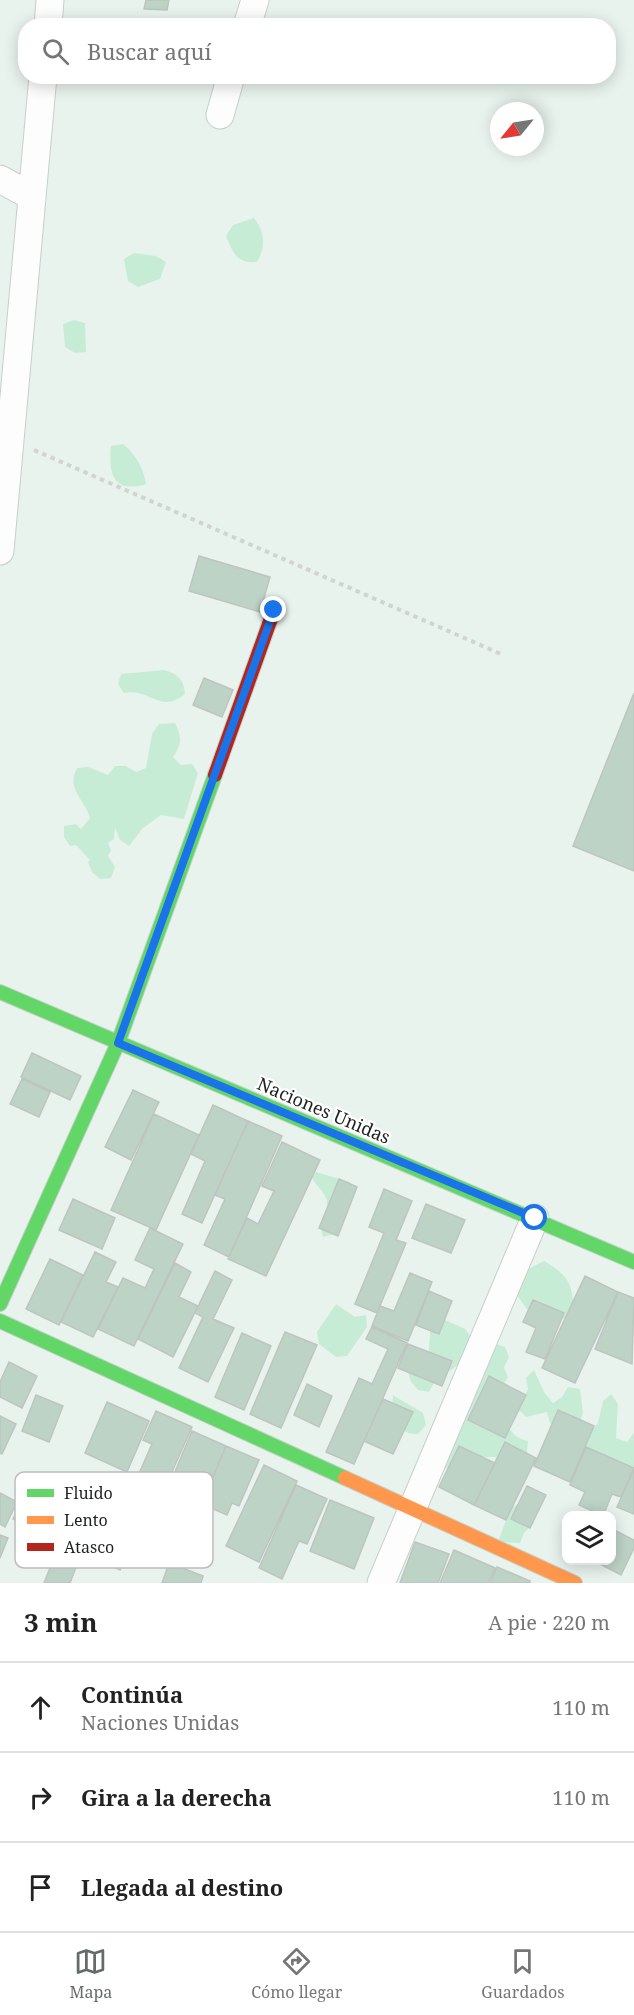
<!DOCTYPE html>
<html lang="es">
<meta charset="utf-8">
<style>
body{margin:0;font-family:"Noto Serif",serif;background:#f2f2f2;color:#222}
.controls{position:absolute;right:18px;bottom:18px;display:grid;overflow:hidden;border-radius:12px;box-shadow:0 3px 15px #0003}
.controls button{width:54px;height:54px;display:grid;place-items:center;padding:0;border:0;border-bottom:2px solid #e0e0e0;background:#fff;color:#222;font:30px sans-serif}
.compass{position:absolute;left:490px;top:102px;width:54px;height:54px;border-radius:50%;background:#fff;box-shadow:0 3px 15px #0003;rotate:240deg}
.stop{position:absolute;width:18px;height:18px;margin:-14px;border:4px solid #1a73e8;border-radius:50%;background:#fff}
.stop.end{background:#1a73e8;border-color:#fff;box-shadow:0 2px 6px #0008}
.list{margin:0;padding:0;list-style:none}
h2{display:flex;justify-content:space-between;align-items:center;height:78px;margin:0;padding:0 24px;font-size:26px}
h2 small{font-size:20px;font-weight:400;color:#767676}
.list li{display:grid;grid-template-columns:39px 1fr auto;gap:18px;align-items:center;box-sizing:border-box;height:90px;padding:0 24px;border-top:2px solid #e0e0e0}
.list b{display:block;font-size:22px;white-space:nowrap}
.list p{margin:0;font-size:20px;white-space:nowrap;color:#767676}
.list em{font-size:20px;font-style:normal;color:#767676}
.icon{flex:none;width:33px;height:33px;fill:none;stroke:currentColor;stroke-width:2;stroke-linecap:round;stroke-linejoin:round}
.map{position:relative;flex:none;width:634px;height:1583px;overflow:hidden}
.search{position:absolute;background:#fff;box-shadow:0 3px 15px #0003;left:18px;right:18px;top:18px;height:66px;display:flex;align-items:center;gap:15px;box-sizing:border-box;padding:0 21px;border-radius:24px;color:#767676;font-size:22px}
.sheet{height:348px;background:#fff}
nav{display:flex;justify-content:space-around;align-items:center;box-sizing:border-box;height:84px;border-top:2px solid #e0e0e0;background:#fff;font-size:16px;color:#767676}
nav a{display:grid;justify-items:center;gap:3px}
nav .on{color:#646c67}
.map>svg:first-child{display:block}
</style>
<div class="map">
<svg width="634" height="1583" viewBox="0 0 634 1583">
<rect width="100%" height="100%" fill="#e9f3ed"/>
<path fill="#c7ecd6" d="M254,218C265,232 266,247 257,262C236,264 233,252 226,236L233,225Z
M134,253L156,256L166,262L160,279L138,287L128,281L124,259Z
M74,320L85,323L86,352L75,353L65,347L63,324Z
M123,444C135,453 144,469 146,484C113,494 108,473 111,446Z
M164,670C178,674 184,679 185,694C161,715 149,687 124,693L118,684L121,674Z
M175,723C182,737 182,744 173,757L181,765L192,764L198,773L184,819L161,815L143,828L129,846L120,840L115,828L114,839L108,843L111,850L108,856L115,867L111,878L100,879L92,872L88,862L90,860L76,845L70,846L64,837V826L76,824L81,829L90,818C84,798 66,789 77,768L88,767L108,775L115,766H126L136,772L146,768L152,734L159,724Z
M316,1172L350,1182L355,1193L334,1234L323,1237C318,1220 328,1216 327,1203C327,1193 316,1187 312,1177Z
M544,1261C570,1276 573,1285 574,1315L548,1325L528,1311L515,1292L524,1271Z
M336,1304L355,1317L366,1315L367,1327L347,1356L336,1357L319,1344L317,1332Z
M443,1319L465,1329L472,1338L467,1359L435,1381L429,1392L418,1390L411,1382L408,1372L428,1362L431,1320Z
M494,1343L505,1347L509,1357L504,1367L508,1378L501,1387C505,1409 502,1436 528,1441L527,1452L518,1459C495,1456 463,1454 444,1470L439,1460L459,1420L473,1402L488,1354Z
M534,1370L544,1392L553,1403L562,1397L568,1387L580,1389L583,1413L579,1424L559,1431L550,1423L547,1412L526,1417L518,1409L528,1389L526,1378Z
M611,1394L618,1404L616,1438L627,1442L634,1433V1468L598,1471L576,1448L598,1423L603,1401Z
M393,1395L423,1413L426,1425L418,1434C396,1435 391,1415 393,1395Z
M519,1503L534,1512V1523L524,1533L520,1543L498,1542L510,1509Z"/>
<path fill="#bdd3c6" stroke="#bec5c1" stroke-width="1.5" d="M146,0H169L167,10L144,9Z
M199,556L270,577L260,612L189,591Z
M204,678L233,690L222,717L193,705Z
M634,693V871L573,846Z
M32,1053L81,1076L70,1100L21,1077Z
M22,1079L50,1092L39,1117L10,1104Z
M133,1090L159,1102L131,1160L105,1147Z
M213,1105L248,1121L202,1223L182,1214L205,1161L191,1154Z
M154,1114L199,1135L156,1230L111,1210Z
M248,1121L282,1136L229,1257L204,1245L225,1199L215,1195Z
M282,1142L320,1160L266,1276L228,1259L247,1218L258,1224L274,1191L262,1186Z
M339,1179L357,1187L338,1236L319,1228Z
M384,1189L412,1201L396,1240L406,1243L377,1313L355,1304L384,1233L369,1227Z
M73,1199L115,1218L102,1249L59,1230Z
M426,1204L465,1220L451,1253L412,1238Z
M150,1228L183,1244L134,1346L98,1329L123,1278L145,1288L154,1269L135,1260Z
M95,1252L116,1262L106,1282L118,1287L93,1337L61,1322Z
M50,1259L83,1275L59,1325L26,1309Z
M175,1263L191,1272L179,1297L198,1306L173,1357L138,1339Z
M215,1271L232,1280L213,1319L234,1328L208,1382L179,1368L203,1317L195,1313Z
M410,1273L432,1282L408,1341L372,1326L380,1306L394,1311Z
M585,1276L618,1292L575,1383L542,1368Z
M429,1291L452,1301L439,1334L416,1325Z
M618,1292L634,1298L632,1364L595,1349Z
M533,1300L564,1313L545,1359L526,1352L536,1328L523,1322Z
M372,1327L407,1343L354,1464L326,1452L359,1378L372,1384L388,1349L366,1339Z
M285,1332L317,1345L281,1428L250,1414Z
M242,1333L271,1346L244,1410L215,1397Z
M408,1344L452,1361L442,1386L398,1368Z
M9,1362L37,1376L22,1408L0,1397V1382Z
M489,1376L526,1395L505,1438L468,1420Z
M307,1384L332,1396L319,1427L294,1415Z
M36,1395L63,1406L49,1442L22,1431Z
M383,1399L413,1412L393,1454L364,1441Z
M107,1402L149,1421L127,1472L85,1453Z
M558,1410L594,1426L570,1482L534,1466Z
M156,1411L192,1427L164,1490L137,1478L152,1444L143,1440Z
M0,1416L16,1424L2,1454L0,1453Z
M192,1431L226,1446L203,1501L169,1486Z
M505,1442L536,1458L506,1520L474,1505Z
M226,1446L259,1460L239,1506L232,1503L227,1515L202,1504Z
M459,1446L495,1463L474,1505L439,1487Z
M586,1447L634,1468L621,1497L612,1494L603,1516L579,1505L585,1492L570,1485Z
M264,1465L297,1481L259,1562L226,1546Z
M634,1469V1514L617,1507Z
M296,1485L327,1499L307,1544L299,1541L282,1579L259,1568Z
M527,1486L546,1495L530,1528L511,1519Z
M0,1493L17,1502L5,1527L0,1524Z
M25,1495L65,1514L53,1539L13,1519Z
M330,1500L374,1518L354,1569L310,1551Z
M101,1530L131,1544L120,1570L90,1556Z
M614,1530L634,1540V1548L621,1575L598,1563L599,1560H612V1535Z
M64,1533L86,1541L70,1583H44Z
M0,1535L8,1538L0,1558Z
M415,1542L449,1554L438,1583H400Z
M454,1550L495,1568L488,1583H440Z
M169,1563L203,1576L201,1583H162Z
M497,1567L530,1581V1583H490Z"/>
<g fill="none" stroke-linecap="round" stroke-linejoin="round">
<defs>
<path id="street" d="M48,26L50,0
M247,26L255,0
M220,115L231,76
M0,179L31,196
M0,551L43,76
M381,1583L535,1218"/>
<path id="fast" d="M0,992L634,1262
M0,1304L118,1043L215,775
M0,1321L345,1478"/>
<path id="slow" d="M345,1478L575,1583"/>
<path id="jam" d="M215,775L274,610"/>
</defs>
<use href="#street" stroke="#c7cfca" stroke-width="29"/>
<use href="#fast" stroke="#c7cfca" stroke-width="16"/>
<use href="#slow" stroke="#c7cfca" stroke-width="16"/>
<use href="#jam" stroke="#c7cfca" stroke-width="16"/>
<path stroke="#d1d4d2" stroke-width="4" stroke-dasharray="4.5 4.5" stroke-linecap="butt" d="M34,450L501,654"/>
<use href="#street" stroke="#fcfdfc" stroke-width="27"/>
<use href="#fast" stroke="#63d668" stroke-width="14"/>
<use href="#slow" stroke="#ff974d" stroke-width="14"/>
<use href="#jam" stroke="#b3261e" stroke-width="14"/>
</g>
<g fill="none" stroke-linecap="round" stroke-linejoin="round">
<path stroke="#1a73e8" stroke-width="8" d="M274,610L118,1043L535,1218"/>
</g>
<g text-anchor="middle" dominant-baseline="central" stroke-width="4.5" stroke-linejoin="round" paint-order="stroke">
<g font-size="18" fill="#1c231f" stroke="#fff">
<text transform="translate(324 1110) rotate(23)">Naciones Unidas</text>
</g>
</g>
<rect x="15" y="1472" width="198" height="96" rx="9" fill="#fff" stroke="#bbbdbc" stroke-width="1.5"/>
<rect x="27" y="1489" width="27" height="8" fill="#63d668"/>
<rect x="27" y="1516" width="27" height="8" fill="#ff974d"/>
<rect x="27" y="1543" width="27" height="8" fill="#b3261e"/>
<g font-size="16" fill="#1c231f">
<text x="64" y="1499">Fluido</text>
<text x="64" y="1526">Lento</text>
<text x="64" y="1553">Atasco</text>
</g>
</svg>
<div class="controls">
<button><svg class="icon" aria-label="layers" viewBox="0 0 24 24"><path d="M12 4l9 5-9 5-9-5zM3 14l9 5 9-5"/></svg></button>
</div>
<svg class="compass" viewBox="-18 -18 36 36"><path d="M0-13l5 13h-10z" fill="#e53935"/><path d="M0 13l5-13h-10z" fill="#767676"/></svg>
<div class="stop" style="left:535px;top:1218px"></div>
<div class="stop end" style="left:274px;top:610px"></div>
<div class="search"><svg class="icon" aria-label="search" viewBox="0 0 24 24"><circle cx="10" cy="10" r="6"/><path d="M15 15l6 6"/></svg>Buscar aquí</div>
</div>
<section class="sheet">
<h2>3 min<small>A pie · 220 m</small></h2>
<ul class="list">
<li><svg class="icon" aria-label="ahead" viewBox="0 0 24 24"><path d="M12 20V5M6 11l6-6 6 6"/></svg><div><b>Continúa</b><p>Naciones Unidas</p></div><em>110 m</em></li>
<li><svg class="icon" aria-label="right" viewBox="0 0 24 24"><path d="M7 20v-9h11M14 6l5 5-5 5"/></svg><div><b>Gira a la derecha</b></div><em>110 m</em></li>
<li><svg class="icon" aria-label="arrive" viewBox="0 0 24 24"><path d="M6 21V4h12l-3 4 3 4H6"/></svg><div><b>Llegada al destino</b></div></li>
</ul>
</section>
<nav>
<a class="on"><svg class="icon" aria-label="map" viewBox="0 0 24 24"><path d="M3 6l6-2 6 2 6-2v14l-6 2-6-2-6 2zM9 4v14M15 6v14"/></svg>Mapa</a>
<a><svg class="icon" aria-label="directions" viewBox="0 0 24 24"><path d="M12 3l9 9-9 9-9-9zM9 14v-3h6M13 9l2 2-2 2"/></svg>Cómo llegar</a>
<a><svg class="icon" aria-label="saved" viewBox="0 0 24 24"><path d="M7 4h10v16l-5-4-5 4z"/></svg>Guardados</a>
</nav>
